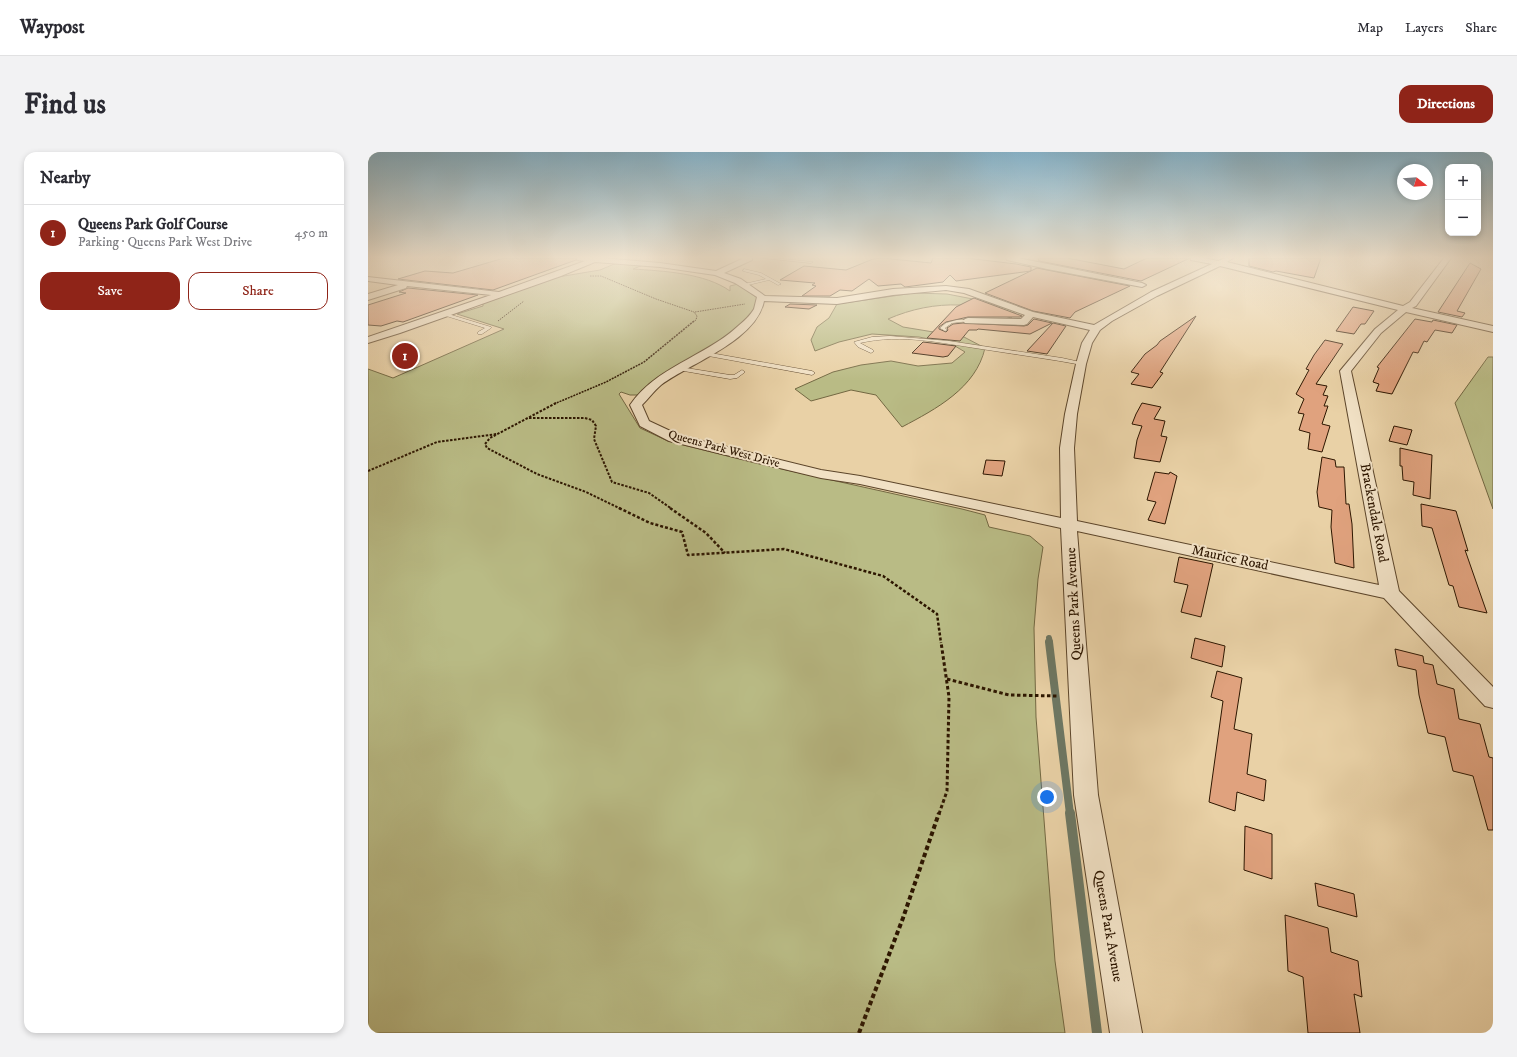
<!DOCTYPE html>
<meta charset="utf-8">
<style>
body{margin:0;font-family:"IM FELL DW Pica",serif;background:#f2f2f3;color:#2b2b33}
.controls{position:absolute;right:12px;top:12px;display:grid;overflow:hidden;border-radius:8px;box-shadow:0 2px 6px #0003}
.controls button{width:36px;height:36px;display:grid;place-items:center;padding:0;border:0;border-bottom:1px solid #e1e1e2;background:#fff;color:#2b2b33;font:20px sans-serif}
.compass{position:absolute;left:1029px;top:12px;width:36px;height:36px;border-radius:50%;background:#fff;box-shadow:0 2px 6px #0003;rotate:107deg}
.you{position:absolute;left:679px;top:645px;width:14px;height:14px;margin:-10px;border:3px solid #fff;border-radius:50%;background:#1a73e8;box-shadow:0 0 0 6px #1a73e833}
.badge{display:grid;place-items:center;width:26px;height:26px;border-radius:50%;background:#8f2418;color:#fff;font-size:13px;font-weight:700}
.pin{position:absolute;translate:-50% -50%;border:2px solid #fff;box-shadow:0 1px 4px #0006}
.list{margin:0;padding:0;list-style:none}
h2{display:flex;justify-content:space-between;align-items:center;height:52px;margin:0;padding:0 16px;font-size:17px}
h2 small{font-size:13px;font-weight:400;color:#7c7c81}
.list li{display:grid;grid-template-columns:26px 1fr auto;gap:12px;align-items:center;box-sizing:border-box;height:56px;padding:0 16px;border-top:1px solid #e1e1e2}
.list b{display:block;font-size:15px;white-space:nowrap}
.list p{margin:0;font-size:13px;white-space:nowrap;color:#7c7c81}
.list em{font-size:13px;font-style:normal;color:#7c7c81}
.actions{display:flex;gap:8px;padding:12px 16px}
.actions a{flex:1;padding:9px 0;border:1px solid #8f2418;border-radius:12px;text-align:center;font-size:14px;color:#8f2418}
.actions .main{background:#8f2418;color:#fff}
.map{position:relative;flex:none;width:1125px;height:881px;overflow:hidden;border-radius:12px}
header{display:flex;align-items:center;gap:24px;box-sizing:border-box;height:56px;padding:0 20px;background:#fff;border-bottom:1px solid #e1e1e2}
header strong{font-size:19px}
nav{display:flex;gap:22px;margin-inline-start:auto;font-size:14px}
.intro{display:flex;align-items:center;justify-content:space-between;box-sizing:border-box;height:96px;padding:0 24px}
h1{margin:0;font-size:28px}
.button{padding:10px 18px;border-radius:12px;background:#8f2418;color:#fff;font-size:14px;font-weight:700}
main{display:flex;gap:24px;padding:0 24px}
aside{flex:1;background:#fff;border-radius:12px;box-shadow:0 2px 6px #0003}
.map>svg:first-child{display:block}
</style>
<header>
<strong>Waypost</strong>
<nav><a>Map</a><a>Layers</a><a>Share</a></nav>
</header>
<div class="intro"><h1>Find us</h1><a class="button">Directions</a></div>
<main>
<aside>
<h2>Nearby<small></small></h2>
<ul class="list">
<li><span class="badge">1</span><div><b>Queens Park Golf Course</b><p>Parking · Queens Park West Drive</p></div><em>450 m</em></li>
</ul>
<div class="actions"><a class="main">Save</a><a>Share</a></div>
</aside>
<div class="map">
<svg width="1125" height="881" viewBox="0 0 1125 881">
<rect width="100%" height="100%" fill="#e9d1a6"/>
<filter id="stains"><feTurbulence type="fractalNoise" baseFrequency=".005" numOctaves="4"/><feColorMatrix values="0 0 0 0 .2 0 0 0 0 .09 0 0 0 0 .02 0 0 0 .5 -.17"/></filter>
<radialGradient id="worn" r=".72"><stop offset=".6" stop-color="#630" stop-opacity="0"/><stop offset="1" stop-color="#630" stop-opacity=".3"/></radialGradient>
<path fill="#b9bb85" stroke="#736842" d="M251,110L275,113L265,117C295,119 337,121 362,139V134L370,132L389,146L386,160L355,188L272,243H262L253,240L251,242L272,276L300,289L387,311L594,357L617,363L621,375L662,384L675,395L670,427L666,476L668,565L687,809L697,881H0V217L25,226L136,177L89,162L115,154V148L178,127L232,118Z
M546,141L579,142L610,148L647,159L643,166C627,161 609,154 592,153C567,152 543,157 520,167L535,175L596,185L617,196C608,236 568,257 534,275L508,243L483,238L443,249L427,237L465,220L493,213L523,209L550,214L584,211L597,200L582,191L551,185L504,182L471,190L447,199L443,188L449,175L461,166L469,152Z
M1120,205H1125V357L1087,251Z"/>
<g fill="none" stroke-linecap="round" stroke-linejoin="round">
<path stroke="#6d7763" stroke-width="6" d="M681,486L682,491"/>
<path stroke="#6d7763" stroke-width="8" d="M681,490L702,662"/>
<path stroke="#6d7763" stroke-width="10" d="M702,661L729,881"/>
</g>
<path fill="#e0a27e" stroke="#2d1600" d="M136,106H208V108L125,138L30,127L57,119L85,121Z
M514,106L563,111L565,106H598L648,112L663,115V119L588,129L582,123L575,130L537,135L533,132L510,134L501,127L484,139L472,138L462,144H434L448,134L444,133L447,131L412,128L436,114L478,118L505,107Z
M670,106H699L756,117L779,106H822L773,129L671,109Z
M881,106H953L946,126L908,119L905,120L881,114Z
M1102,111L1113,117L1089,159L1097,161L1094,165L1070,160Z
M669,116L679,118L762,134L707,160L702,166L665,159L617,141Z
M40,136L110,143L35,170L29,169L13,174L0,173V153L38,141L31,140Z
M606,146L654,164L652,165H600L578,170L571,175V177L578,180L580,178L579,176L585,172L595,171L656,174L660,173L666,167L684,171L662,182L610,177L609,178H601L592,189L559,186L588,155Z
M422,152L449,153L441,157L417,155Z
M985,155L1006,159L997,172H993L986,182L968,179Z
M828,164L792,220L795,221L784,236L763,232L771,222L763,220L777,202L789,193L792,189Z
M1047,167L1064,170L1065,168L1089,173L1084,181L1067,178L1059,190L1056,189L1050,201L1045,200L1024,242L1008,239L1011,232L1005,230L1011,216L1009,215Z
M685,171L698,174L679,202L659,199Z
M957,188L975,192L948,232L959,234L955,243L960,244L956,254H960L954,272L962,274L954,300L940,297L942,281L931,278L936,262L930,261L936,247L928,242L941,218L938,217L946,203Z
M555,190L572,192L588,194L580,204L575,205L544,201Z
M774,251L793,255L786,267L797,269L793,284L799,285L792,310L766,306L769,288L774,274L764,272L768,262Z
M1026,274L1044,278L1039,293L1021,289Z
M1032,296L1064,303L1062,347L1045,343L1046,330L1035,328L1034,314H1032Z
M954,305L967,308L968,315H976L978,352H981L984,372L986,416L967,411L963,375L964,358L951,355L949,340Z
M618,308L637,309L634,324L615,322Z
M787,320L801,322L802,320L809,324L797,372L780,368L788,350L779,348Z
M1053,352L1088,359L1100,399L1097,398L1119,461L1091,455L1085,434L1081,433L1064,376L1054,374Z
M811,405L845,412L833,465L813,460L820,433L806,430Z
M827,486L857,494L854,515L823,506Z
M1027,497L1055,504L1056,511L1065,513L1069,532L1086,537L1091,567L1112,572L1121,605L1125,606V678H1120L1105,624L1085,619L1077,585L1060,581L1051,543L1048,518L1030,514Z
M849,519L874,526L866,577L884,582L879,622L898,628L896,649L869,640L867,659L841,650L855,549L843,545Z
M877,674L904,682V727L876,718Z
M947,731L986,742L989,765L950,754Z
M917,763L960,776L963,800L990,809L994,845L986,842L992,881H940L935,825L920,819Z"/>
<g fill="none" stroke-linecap="round" stroke-linejoin="round">
<defs>
<path id="lane" d="M395,106H406L445,110L443,111Z
M376,117L393,121L413,132L410,133L401,128L376,134V132L398,127L391,123L375,119Z
M77,161L123,175V176L114,182H110V180L117,176L75,163Z
M589,168H600L602,169L584,171L577,176L579,178L577,179L572,176L578,171Z
M522,184L581,189L694,206L717,211L714,213C683,207 651,203 620,198C578,192 534,181 492,191L505,198L506,199L503,201L490,195L486,190L504,185Z
M337,200L444,219L447,221L444,223L335,203V201Z
M312,215L362,223H366L374,218L377,220L369,226L362,227L310,218L309,217Z"/>
<path id="street" d="M209,106H234L292,111L348,119L376,106H384V108L356,121L373,127L397,144L469,146L525,137L578,134L601,137L665,160L726,173L783,140L844,112L823,108V106H836L850,109L857,106H865L859,110L1035,154L1042,150L1076,106H1083L1048,154L1044,156L1125,174V180L1038,160L1013,181L983,219L1031,439L1125,535V556L1117,554L1016,446L709,379L730,643L774,881H742L706,643L693,376L492,332L453,326L301,289L272,274L262,253C288,215 336,205 369,175C375,170 382,164 386,157C387,153 388,149 389,145L367,131L347,123L292,115L227,110L193,124L32,181L0,191V185L123,143L39,134L38,136L0,148V142L30,133L0,129V125L131,140L217,109L209,108ZM852,114L1030,158L1007,177L972,219L1011,433L709,369L706,296L709,262L718,212L724,191L732,178L744,169L789,144ZM578,138L596,141L657,163L653,167L600,166L597,167L595,169L597,171L656,173L659,172L665,165L722,178L714,191L708,212L697,262L692,296L693,366L492,324L453,318L311,283L281,269L274,253C280,247 286,239 293,233C324,210 388,189 396,149L469,152L525,143Z
M638,106H650L774,131L778,133L774,135L679,117L639,108Z"/>
</defs>
<use href="#lane" stroke="#5c452a" stroke-width="1"/>
<use href="#street" stroke="#5c452a" stroke-width="2"/>
<path stroke="#2d1600" stroke-width="1" stroke-dasharray="1.5 1" stroke-linecap="butt" d="M222,124H233L288,147L326,160L329,164L328,168L325,170
M327,160L377,152
M130,169L156,149"/>
<path stroke="#2d1600" stroke-width="1.5" stroke-dasharray="2 1" stroke-linecap="butt" d="M186,252L238,230L276,210L326,169"/>
<path stroke="#2d1600" stroke-width="2" stroke-dasharray="2.5 1.5" stroke-linecap="butt" d="M188,251L122,286L117,292L119,296L169,322L218,340L253,357
M161,266H217L224,268L228,274L226,287L244,330L281,341L304,357
M0,319L69,290L129,282"/>
<path stroke="#2d1600" stroke-width="2.5" stroke-dasharray="3 2" stroke-linecap="butt" d="M251,356L282,371L314,380L320,403L416,397L515,424L569,462L573,491
M302,356L338,381L357,401"/>
<path stroke="#2d1600" stroke-width="3" stroke-dasharray="3.5 2.5" stroke-linecap="butt" d="M579,527L641,543L691,544
M571,662L579,639L581,545L573,490"/>
<path stroke="#2d1600" stroke-width="4" stroke-dasharray="4.5 3" stroke-linecap="butt" d="M491,881L535,766L571,661"/>
<use href="#lane" fill="#f1e1c5" fill-rule="evenodd"/>
<use href="#street" fill="#f1e1c5" fill-rule="evenodd"/>
</g>
<linearGradient id="sky" x2="0" y2="1"><stop stop-color="#87b5cd"/><stop offset="0.46" stop-color="#f5ead7"/><stop offset="1" stop-color="#f5ead7" stop-opacity="0"/></linearGradient>
<rect width="1125" height="229" fill="url(#sky)"/>
<g text-anchor="middle" dominant-baseline="central" stroke-width="4" stroke-linejoin="round" paint-order="stroke">
<g font-size="12" fill="#2d1600" stroke="#f1e1c5">
<text transform="translate(356 297) rotate(15)">Queens Park West Drive</text>
</g>
<g font-size="14" fill="#2d1600" stroke="#f1e1c5">
<text transform="translate(1006 361) rotate(79)">Brackendale Road</text>
<text transform="translate(862 406) rotate(12)">Maurice Road</text>
<text transform="translate(706 452) rotate(-93)">Queens Park Avenue</text>
<text transform="translate(740 774) rotate(80)">Queens Park Avenue</text>
</g>
</g>
<rect width="100%" height="100%" filter="url(#stains)"/>
<rect width="100%" height="100%" fill="url(#worn)"/>
</svg>
<div class="controls">
<button>+</button>
<button>−</button>
</div>
<svg class="compass" viewBox="-18 -18 36 36"><path d="M0-13l5 13h-10z" fill="#e53935"/><path d="M0 13l5-13h-10z" fill="#7c7c81"/></svg>
<div class="you"></div>
<div class="pin badge" style="left:37px;top:204px">1</div>
</div>
</main>
